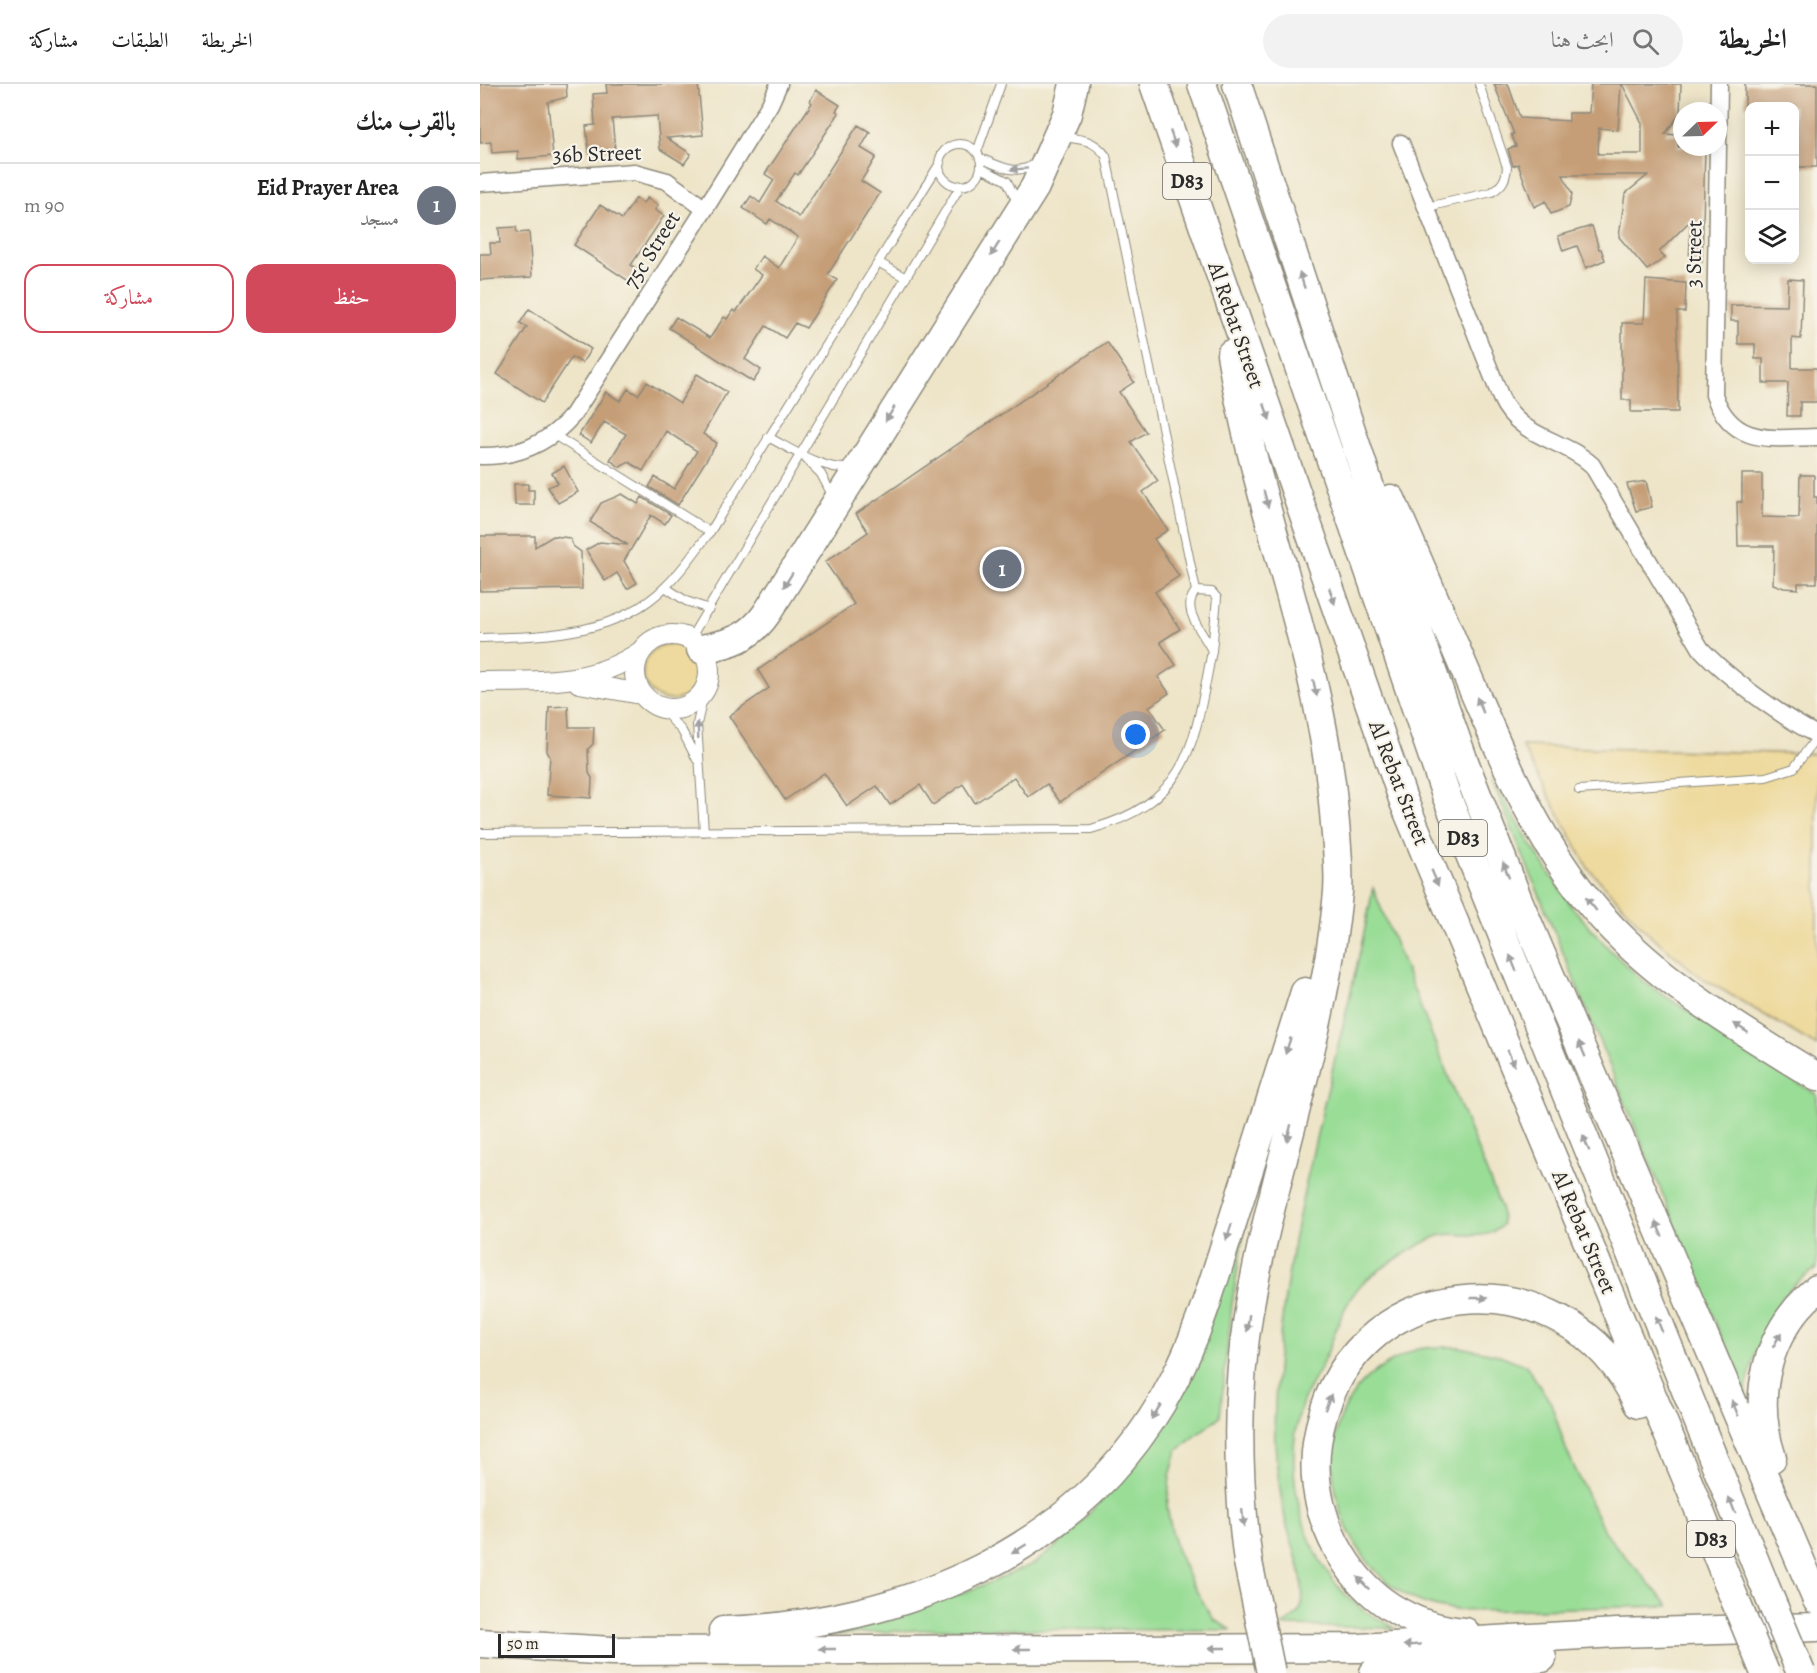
<!DOCTYPE html>
<html lang="ar">
<meta charset="utf-8">
<style>
body{margin:0;font-family:Alegreya,Amiri,serif;background:#f2f2f2;color:#222;direction:rtl}
.controls{position:absolute;right:18px;top:18px;display:grid;overflow:hidden;border-radius:12px;box-shadow:0 3px 15px #0003}
.controls button{width:54px;height:54px;display:grid;place-items:center;padding:0;border:0;border-bottom:2px solid #e0e0e0;background:#fff;color:#222;font:30px sans-serif}
.compass{position:absolute;left:1193px;top:18px;width:54px;height:54px;border-radius:50%;background:#fff;box-shadow:0 3px 15px #0003;rotate:67deg}
.scale{position:absolute;left:18px;bottom:15px;width:117px;box-sizing:border-box;padding-left:6px;border:3px solid #2b2b2b;border-top:0;font-size:16px;line-height:21px;white-space:nowrap;color:#2b2b2b;-webkit-text-stroke:4px #f7f3e8;paint-order:stroke}
.you{position:absolute;left:656px;top:651px;width:21px;height:21px;margin:-15px;border:4px solid #fff;border-radius:50%;background:#1a73e8;box-shadow:0 0 0 9px #1a73e833}
.badge{display:grid;place-items:center;width:39px;height:39px;border-radius:50%;background:#d1495b;color:#fff;font-size:20px;font-weight:700}
.pin{position:absolute;translate:-50% -50%;border:3px solid #fff;box-shadow:0 2px 6px #0006}
.list{margin:0;padding:0;list-style:none}
h2{display:flex;justify-content:space-between;align-items:center;height:78px;margin:0;padding:0 24px;font-size:26px}
h2 small{font-size:20px;font-weight:400;color:#767676}
.list li{display:grid;grid-template-columns:39px 1fr auto;gap:18px;align-items:center;box-sizing:border-box;height:84px;padding:0 24px;border-top:2px solid #e0e0e0}
.list b{display:block;font-size:22px;white-space:nowrap}
.list p{margin:0;font-size:20px;white-space:nowrap;color:#767676}
.list em{font-size:20px;font-style:normal;color:#767676}
.actions{display:flex;gap:12px;padding:18px 24px}
.actions a{flex:1;padding:14px 0;border:2px solid #d1495b;border-radius:18px;text-align:center;font-size:21px;color:#d1495b}
.actions .main{background:#d1495b;color:#fff}
.icon{flex:none;width:33px;height:33px;fill:none;stroke:currentColor;stroke-width:2;stroke-linecap:round;stroke-linejoin:round}
.map{position:relative;flex:none;width:1337px;height:1589px;overflow:hidden;direction:ltr}
header{display:flex;align-items:center;gap:36px;box-sizing:border-box;height:84px;padding:0 30px;background:#fff;border-bottom:2px solid #e0e0e0}
header strong{font-size:28px}
nav{display:flex;gap:33px;margin-inline-start:auto;font-size:21px}
.search{width:420px;height:54px;background:#f2f2f2;display:flex;align-items:center;gap:15px;box-sizing:border-box;padding:0 21px;border-radius:33px;color:#767676;font-size:22px}
main{display:flex}
aside{flex:1;background:#fff}
.map>svg:first-child{display:block}
</style>
<header>
<strong>الخريطة</strong>
<div class="search"><svg class="icon" aria-label="search" viewBox="0 0 24 24"><circle cx="10" cy="10" r="6"/><path d="M15 15l6 6"/></svg>ابحث هنا</div>
<nav><a>الخريطة</a><a>الطبقات</a><a>مشاركة</a></nav>
</header>
<main>
<div class="map">
<svg width="1337" height="1589" viewBox="0 0 1337 1589">
<rect width="100%" height="100%" fill="#f7f3e8"/>
<filter id="ink" filterUnits="userSpaceOnUse"><feTurbulence type="fractalNoise" baseFrequency=".0167" numOctaves="2"/><feDisplacementMap in="SourceGraphic" scale="12" xChannelSelector="R" yChannelSelector="G"/><feConvolveMatrix kernelMatrix="1 2 1 2 8 2 1 2 1" color-interpolation-filters="sRGB"/></filter>
<filter id="wash" filterUnits="userSpaceOnUse"><feTurbulence type="fractalNoise" baseFrequency=".008" numOctaves="4" result="noise"/><feDisplacementMap in="SourceGraphic" scale="24" xChannelSelector="R" yChannelSelector="G"/><feGaussianBlur stdDeviation="1.35" result="paint"/><feColorMatrix in="noise" values="0 0 0 0 0 0 0 0 0 0 0 0 0 0 0 0 0 1.4 0 .05"/><feComposite in="paint" operator="in"/></filter>
<g filter="url(#wash)">
<rect width="100%" height="100%" fill="#eee5c9"/>
<path fill="#99dd96" stroke="#628460" stroke-width="1.5" d="M1011,694L1055,767L1092,823L1130,866L1165,899L1337,1011V1185C1292,1207 1275,1264 1265,1310Z
M893,804L1021,1124L1022,1141C1006,1159 984,1147 962,1151C946,1155 897,1186 884,1198C863,1217 856,1249 845,1274C838,1290 826,1306 821,1323C801,1391 823,1478 879,1523C890,1531 903,1537 915,1544L802,1542C811,1536 821,1529 822,1519C826,1491 811,1461 805,1434C798,1399 793,1357 795,1321C801,1145 861,977 893,804Z
M770,1109L752,1220L740,1332L697,1367L690,1392L687,1424L695,1462L711,1498L734,1536L752,1546L456,1545L349,1551L412,1535L514,1497L555,1479L588,1453L633,1403L692,1329L716,1278Z
M979,1263L1019,1271L1046,1281L1071,1319L1086,1365L1125,1449L1189,1522C1144,1523 1098,1524 1053,1525C1015,1526 972,1532 936,1516C847,1476 815,1325 913,1277C921,1273 930,1267 938,1265C951,1262 966,1263 979,1263Z"/>
<path fill="#eeda9e" stroke="#8c8264" stroke-width="1.5" d="M163 588a28 28 0 1 1 56 0a28 28 0 1 1-56 0Z
M1042,662L1337,670V962L1222,894L1169,850L1108,784Z"/>
<g id="blocks">
<path fill="#c59d76" d="M0,0H86L87,13L68,18L73,72L38,75V67L12,69L11,58L0,59Z
M126,0H218L223,51L187,54L211,70L204,80L180,65L177,32L132,35L135,65L109,68L106,42L115,41L113,10L127,9Z
M1014,0H1028L1040,34L1089,37V29H1109L1111,0H1141L1138,46L1119,44L1118,70H1162V39L1142,0H1201L1200,30L1185,50L1198,51V63H1225L1222,178H1209L1211,136L1179,168L1185,174L1167,186L1139,153L1145,110L1168,91H1083L1092,110L1089,123L1071,130L1066,117L1054,123L1038,80L1033,82L1028,65L1036,62L1031,50H1034Z
M1265,0H1337V83H1314V22H1265Z
M336,6L360,21L356,27L359,29L318,91L315,89L296,117L319,133L378,41L390,48L381,64L396,73L381,97L400,109L348,190L357,196L326,244L315,239L305,254L286,242L265,275L281,286L273,298L189,244L196,233L230,254L244,233L247,235L253,226L256,228L282,191L273,185L282,172L299,184L318,153L290,135L287,140L263,124L271,112L280,119L294,96L285,90L332,19L330,17Z
M156,114L163,119L167,114L178,121L175,126L184,132L151,181L158,186L150,198L94,161L120,121L142,135Z
M1112,142L1119,165H1121L1125,176L1106,184L1097,162L1083,167L1078,152Z
M36,143L37,149L49,148L52,193L0,196V170H11L10,159H20L19,144Z
M1308,195L1323,196L1321,255L1312,254V284H1337V318H1320V332H1307L1308,299H1283V275H1275V260H1258V237H1251V221L1307,222Z
M1166,196L1206,199L1205,228H1197L1198,328H1151V316H1142V239H1164Z
M49,225L111,265L102,279L92,273L62,319L17,290L47,243L40,239Z
M627,258L654,298L639,308L666,348L651,358L678,397L663,408L688,446L674,455L699,492L675,508L700,545L680,558L696,581L678,593L689,609L669,623L685,646L580,718L567,700L548,713L534,693L495,719L483,700L453,721L440,701L410,721L397,702L367,722L344,689L305,716L249,632L289,604L278,586L374,520L345,478L388,448L376,430Z
M217,290L247,308L223,350L237,359L198,421L169,403L175,393L194,405L217,367L186,347L163,387L149,378L140,383L130,376L146,350L124,338L111,359L99,351L126,308L140,317L148,305L158,311L167,298L200,319Z
M84,382L98,408L78,419L68,403L78,399L72,389Z
M1262,390H1282V433L1319,434L1320,391H1334V413H1337V499H1318V505L1304,504L1293,500L1294,462H1258L1257,418H1262Z
M1166,397L1172,423L1156,427L1147,400Z
M34,400H48V406H54V421H35Z
M142,410L158,420L162,413L191,431L185,440L171,431L144,477L157,499L147,505L137,489L125,497L106,466L120,458L148,461L110,438L121,419Z
M0,452H55V463L73,452L90,454L93,462L101,468L102,505L0,507Z
M88,622L89,643H114L113,660L108,665L109,689L112,694L111,714L67,711L70,673L67,667L69,623Z"/>
</g>
</g>
<g filter="url(#ink)">
<use href="#blocks" fill-opacity="0" stroke="#8c887a" stroke-width="1.5"/>
<g fill="none" stroke-linecap="round" stroke-linejoin="round">
<defs>
<path id="service" d="M581,53C601,55 614,55 626,72L716,507C699,525 724,549 732,567L737,514L732,508L716,507
M459 81a21 21 0 1 1 42 0a21 21 0 1 1-42 0Z
M497,68L521,0
M500,74C519,82 537,93 556,79
M501,84L527,97L537,118
M947,123L1012,108C1023,101 1026,95 1027,83L999,0
M398,178L426,194
M74,351L230,448
M288,353C313,366 343,387 373,384
M326,375L341,390L353,413
M185,503L206,517L229,525
M0,554C65,552 137,552 186,502C203,486 216,466 230,448L460,79
M210,555L481,101
M182,625L202,647L217,676
M1099,706L1286,693L1314,684L1337,653
M224,748L217,640L224,609
M0,749L611,745C712,717 714,657 732,567"/>
<path id="minor" d="M1239,0L1234,311C1253,363 1292,354 1337,353
M921,59L1021,314C1039,354 1082,354 1112,381L1221,565C1248,594 1301,632 1337,651
M0,99L154,88L187,97L225,125
M0,372C38,373 68,360 93,331L225,125L290,20L299,0"/>
<path id="tertiary" d="M155 588a37 37 0 1 1 74 0a37 37 0 1 1-74 0Z
M0,598C58,597 110,602 160,568
M99,599L161,610"/>
<path id="motorway" d="M674,0L924,718L1206,1393L1255,1516
M722,0L966,711L1282,1495
M757,0L929,522L983,675L1038,816L1337,1516
M751,270C776,425 841,571 854,728C856,754 860,783 858,808C845,950 793,1086 769,1226C755,1310 757,1394 768,1478
M911,415C938,476 964,537 990,598C1030,691 1070,786 1145,857C1201,911 1271,952 1337,993
M221,565C250,560 270,554 287,529L555,103L587,30L594,0
M1292,1374C1271,1312 1286,1248 1337,1205
M243,1547C423,1541 607,1466 693,1298C720,1247 735,1191 753,1136C777,1060 801,984 825,908
M985,1548C938,1545 893,1519 867,1480C843,1445 831,1402 837,1359C862,1184 1087,1164 1158,1320
M0,1559L132,1567L879,1564L1137,1549L1337,1543
M894,1589L1062,1574"/>
</defs>
<use href="#service" stroke="#8c887a" stroke-width="10"/>
<use href="#minor" stroke="#8c887a" stroke-width="19"/>
<use href="#tertiary" stroke="#8c887a" stroke-width="22"/>
<use href="#motorway" stroke="#8c887a" stroke-width="31"/>
<use href="#service" stroke="#fff" stroke-width="8"/>
<use href="#minor" stroke="#fff" stroke-width="16"/>
<use href="#tertiary" stroke="#fff" stroke-width="20"/>
<use href="#motorway" stroke="#fff" stroke-width="28"/>
<defs>
<path id="motorway-bridge" d="M768,1478L791,1589
M1282,1495L1321,1589
M1255,1516L1285,1589"/>
</defs>
<use href="#motorway-bridge" stroke="#8c887a" stroke-width="31" stroke-linecap="butt"/>
<use href="#motorway-bridge" stroke="#fff" stroke-width="28"/>
</g>
<defs><path id="oneway-solid" d="M-6-.8H1V-3.2L6.5 0L1 3.2V.8H-6Z" transform="scale(1.5)"/></defs>
<g fill="#a0a0a0">
<use href="#oneway-solid" transform="translate(693 55) rotate(71)"/>
<use href="#oneway-solid" transform="translate(539 85) rotate(176)"/>
<use href="#oneway-solid" transform="translate(515 165) rotate(122)"/>
<use href="#oneway-solid" transform="translate(822 196) rotate(-108)"/>
<use href="#oneway-solid" transform="translate(787 328) rotate(71)"/>
<use href="#oneway-solid" transform="translate(410 330) rotate(122)"/>
<use href="#oneway-solid" transform="translate(786 415) rotate(75)"/>
<use href="#oneway-solid" transform="translate(308 496) rotate(122)"/>
<use href="#oneway-solid" transform="translate(852 512) rotate(71)"/>
<use href="#oneway-solid" transform="translate(835 604) rotate(77)"/>
<use href="#oneway-solid" transform="translate(1000 621) rotate(-113)"/>
<use href="#oneway-solid" transform="translate(218 646) rotate(-92)"/>
<use href="#oneway-solid" transform="translate(1026 786) rotate(-111)"/>
<use href="#oneway-solid" transform="translate(955 794) rotate(67)"/>
<use href="#oneway-solid" transform="translate(1111 820) rotate(-129)"/>
<use href="#oneway-solid" transform="translate(1033 879) rotate(-112)"/>
<use href="#oneway-solid" transform="translate(1261 944) rotate(-147)"/>
<use href="#oneway-solid" transform="translate(808 962) rotate(108)"/>
<use href="#oneway-solid" transform="translate(1102 965) rotate(-113)"/>
<use href="#oneway-solid" transform="translate(1031 974) rotate(67)"/>
<use href="#oneway-solid" transform="translate(809 1049) rotate(104)"/>
<use href="#oneway-solid" transform="translate(1106 1059) rotate(-112)"/>
<use href="#oneway-solid" transform="translate(1179 1145) rotate(-113)"/>
<use href="#oneway-solid" transform="translate(749 1148) rotate(108)"/>
<use href="#oneway-solid" transform="translate(999 1214)"/>
<use href="#oneway-solid" transform="translate(768 1239) rotate(98)"/>
<use href="#oneway-solid" transform="translate(1179 1240) rotate(-112)"/>
<use href="#oneway-solid" transform="translate(1297 1256) rotate(-61)"/>
<use href="#oneway-solid" transform="translate(848 1318) rotate(-69)"/>
<use href="#oneway-solid" transform="translate(1255 1324) rotate(-113)"/>
<use href="#oneway-solid" transform="translate(676 1328) rotate(123)"/>
<use href="#oneway-solid" transform="translate(1252 1421) rotate(-112)"/>
<use href="#oneway-solid" transform="translate(763 1434) rotate(84)"/>
<use href="#oneway-solid" transform="translate(539 1465) rotate(148)"/>
<use href="#oneway-solid" transform="translate(883 1499) rotate(-134)"/>
<use href="#oneway-solid" transform="translate(932 1561) rotate(177)"/>
<use href="#oneway-solid" transform="translate(737 1564) rotate(180)"/>
<use href="#oneway-solid" transform="translate(347 1565) rotate(180)"/>
<use href="#oneway-solid" transform="translate(542 1565) rotate(180)"/>
</g>
</g>
<g text-anchor="middle" dominant-baseline="central" stroke-width="4.5" stroke-linejoin="round" paint-order="stroke">
<g fill="#f7f3e8" stroke="#686764" stroke-width="1.5">
<rect x="683" y="79" width="48" height="36" rx="4.5"/>
<rect x="959" y="736" width="48" height="36" rx="4.5"/>
<rect x="1207" y="1437" width="48" height="36" rx="4.5"/>
</g>
<g font-size="21" font-weight="bold" fill="#2b2b2b">
<text x="707" y="97">D83</text>
<text x="983" y="754">D83</text>
<text x="1231" y="1455">D83</text>
</g>
<g font-size="22" fill="#2b2b2b" stroke="#f7f3e8">
<text transform="translate(117 70) rotate(-2)">36b Street</text>
<text transform="translate(172 166) rotate(-58)">75c Street</text>
<text transform="translate(1214 170) rotate(-89)">3 Street</text>
<text transform="translate(756 241) rotate(71)">Al Rebat Street</text>
<text transform="translate(919 699) rotate(69)">Al Rebat Street</text>
<text transform="translate(1104 1148) rotate(67)">Al Rebat Street</text>
</g>
</g>
</svg>
<div class="controls">
<button>+</button>
<button>−</button>
<button><svg class="icon" aria-label="layers" viewBox="0 0 24 24"><path d="M12 4l9 5-9 5-9-5zM3 14l9 5 9-5"/></svg></button>
</div>
<svg class="compass" viewBox="-18 -18 36 36"><path d="M0-13l5 13h-10z" fill="#e53935"/><path d="M0 13l5-13h-10z" fill="#767676"/></svg>
<div class="scale">50 m</div>
<div class="you"></div>
<div class="pin badge" style="left:522px;top:485px;background:#6b7280">1</div>
</div>
<aside>
<h2>بالقرب منك<small></small></h2>
<ul class="list">
<li><span class="badge" style="background:#6b7280">1</span><div><b>Eid Prayer Area</b><p>مسجد</p></div><em>90 m</em></li>
</ul>
<div class="actions"><a class="main">حفظ</a><a>مشاركة</a></div>
</aside>
</main>
